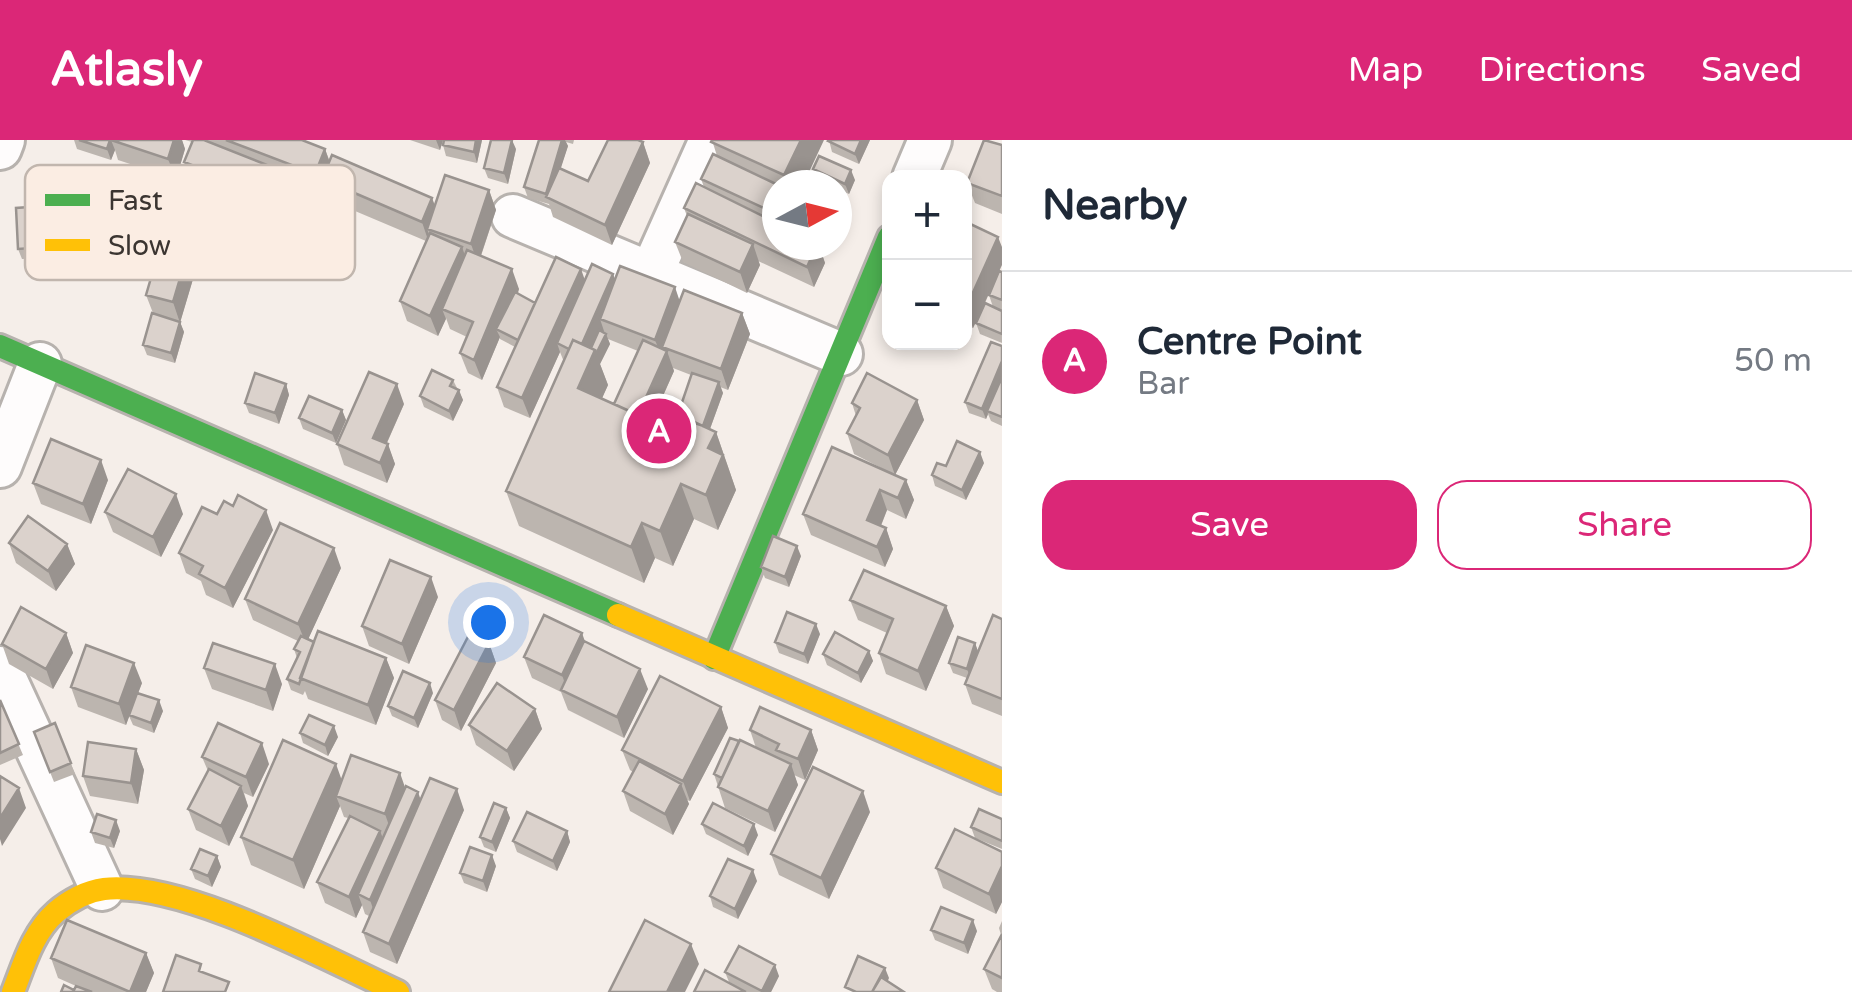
<!DOCTYPE html>
<meta charset="utf-8">
<style>
body{margin:0;font-family:"Varela Round",sans-serif;background:#f6f6f7;color:#1f2937}
.controls{position:absolute;right:30px;top:30px;display:grid;overflow:hidden;border-radius:20px;box-shadow:0 5px 15px #0003}
.controls button{width:90px;height:90px;display:grid;place-items:center;padding:0;border:0;border-bottom:2px solid #e0e1e3;background:#fff;color:#1f2937;font:50px sans-serif}
.compass{position:absolute;left:762px;top:30px;width:90px;height:90px;border-radius:50%;background:#fff;box-shadow:0 5px 15px #0003;rotate:83deg}
.you{position:absolute;left:488px;top:482px;width:35px;height:35px;margin:-25px;border:8px solid #fff;border-radius:50%;background:#1a73e8;box-shadow:0 0 0 15px #1a73e833}
.badge{display:grid;place-items:center;width:65px;height:65px;border-radius:50%;background:#db2777;color:#fff;font-size:32px;font-weight:700}
.pin{position:absolute;translate:-50% -50%;border:5px solid #fff;box-shadow:0 2px 10px #0006}
.list{margin:0;padding:0;list-style:none}
h2{display:flex;justify-content:space-between;align-items:center;height:130px;margin:0;padding:0 40px;font-size:42px}
h2 small{font-size:32px;font-weight:400;color:#747a83}
.list li{display:grid;grid-template-columns:65px 1fr auto;gap:30px;align-items:center;box-sizing:border-box;height:180px;padding:0 40px;border-top:2px solid #e0e1e3}
.list b{display:block;font-size:38px;white-space:nowrap}
.list p{margin:0;font-size:32px;white-space:nowrap;color:#747a83}
.list em{font-size:32px;font-style:normal;color:#747a83}
.actions{display:flex;gap:20px;padding:30px 40px}
.actions a{flex:1;padding:22px 0;border:2px solid #db2777;border-radius:30px;text-align:center;font-size:35px;color:#db2777}
.actions .main{background:#db2777;color:#fff}
.map{position:relative;flex:none;width:1002px;height:852px;overflow:hidden}
header{display:flex;align-items:center;gap:60px;box-sizing:border-box;height:140px;padding:0 50px;background:#db2777;color:#fff}
header strong{font-size:48px}
nav{display:flex;gap:55px;margin-inline-start:auto;font-size:35px}
main{display:flex}
aside{flex:1;background:#fff}
.map>svg:first-child{display:block}
</style>
<header>
<strong>Atlasly</strong>
<nav><a>Map</a><a>Directions</a><a>Saved</a></nav>
</header>
<main>
<div class="map">
<svg width="1002" height="852" viewBox="0 0 1002 852">
<rect width="100%" height="100%" fill="#f5eee9"/>
<g fill="none" stroke-linecap="round" stroke-linejoin="round">
<defs>
<path id="street" d="M0,8L3,0
M914,38L930,0
M513,76L841,214
M651,134L711,0
M0,326L40,224
M0,528L102,749"/>
<path id="fast" d="M0,206L618,475
M714,518L889,97"/>
<path id="slow" d="M618,475L1002,642
M13,852C24,824 33,792 56,772C69,761 87,751 104,749C182,740 326,819 398,852"/>
</defs>
<use href="#street" stroke="#b7b2ae" stroke-width="48"/>
<use href="#fast" stroke="#b7b2ae" stroke-width="28"/>
<use href="#slow" stroke="#b7b2ae" stroke-width="28"/>
<use href="#street" stroke="#fefcfc" stroke-width="42"/>
<use href="#fast" stroke="#4caf50" stroke-width="22"/>
<use href="#slow" stroke="#ffc107" stroke-width="22"/>
</g>
<path fill="#bcb5af" fill-rule="evenodd" d="M74,0H182L185,9L176,39L118,20L115,10L111,20L77,9Z
M185,0H302L325,9L330,22L435,65L489,50L496,70L481,116L519,149L518,154L535,163L585,140L615,139L680,161L742,173L750,194L728,250L720,247L723,253L710,289L716,292L736,350L718,390L694,379L673,426L655,418L644,443L519,386L506,351L564,222L560,212L530,278L504,267L497,247L515,207L500,199V197L482,240L468,233L460,213L467,197L450,189L446,178L438,196L407,181L400,161L426,101L329,60L325,48L323,54L327,66L317,92L192,42L184,22L192,2ZM608,199L638,211L614,264L602,258L608,245L600,224L610,204ZM673,228L691,235L677,277L680,287L688,290L685,296L652,281L674,231Z
M410,0H443L440,10Z
M482,0L477,23L446,16L443,5Z
M539,0H574L573,4L566,2L568,6L560,29L588,41L643,2L650,23L612,105L553,77L549,64L528,58L524,47Z
M712,0L803,45H777V105H832L827,114L821,112L825,123L814,147L758,121L760,125L747,153L683,122L675,102L687,76L684,68L704,47L701,39L717,16Z
M829,0H870L859,24L832,12Z
M1002,5V74L975,63L967,43Z
M516,9L508,44L488,38L484,28Z
M136,26L147,55L151,120L55,126L49,108L50,118L22,119L18,109L43,66Z
M813,29L855,40L849,54L837,49V45H828L816,40Z
M964,81L999,131L1002,132V203L980,194L976,183L984,166L973,188L964,184ZM994,142L989,155L993,167L985,163Z
M192,98L199,119L180,182L184,192L175,223L147,215L143,205L153,173L146,155Z
M1002,206V286L991,281L988,274L986,279L969,273L965,262Z
M453,240L463,260L453,281L424,267L420,256Z
M286,244L289,255L279,284L249,273L245,263Z
M917,260L924,280L895,335L906,340L914,360L906,379L887,370L881,386L886,388L893,409L885,427L811,395L803,374L889,332L854,314L847,293L856,276L852,263Z
M404,264L387,303L395,324L387,343L344,325L337,304Z
M342,270L346,280L336,303L303,289L299,278Z
M984,323L966,360L935,346L932,335Z
M108,340L91,384L41,364L33,343Z
M105,372L183,374L161,417L113,392Z
M217,374L273,390L233,468L206,455L201,441L186,433L179,413Z
M9,403L67,404L75,424L56,451L16,423Z
M801,416L789,447L765,438L761,427Z
M341,428L308,499L314,502L386,518L394,538L376,585L308,559L305,551L303,555L291,550L287,539L297,518L294,509L298,501L253,480L245,459Z
M438,457L409,524L369,506L362,486Z
M850,460L946,466L954,486L926,551L886,534L879,513L887,493L858,480Z
M1002,479V576L972,564L965,544L967,538L953,533L949,523L975,503L978,512Z
M66,493L73,513L53,549L9,524L2,504Z
M820,494L808,524L779,513L775,502Z
M586,502L648,549L624,598L568,570L561,552L532,538L524,517Z
M489,503L496,523L461,591L442,580L435,560Z
M869,511L873,521L861,543L827,525L823,514Z
M204,528L282,544L273,571L212,549Z
M142,543L138,553L163,571L154,593L133,585L129,576L126,585L78,567L71,547Z
M433,553L418,588L392,576L388,566Z
M0,556V561L23,615L0,625Z
M721,567L728,588L690,661L687,660L689,664L673,695L630,671L623,651L633,632L630,630L622,610Z
M535,569L542,589L514,631L476,605L469,585Z
M55,583L75,634L54,642L34,592Z
M750,590H811L818,610L805,640L794,635L798,645L775,692L725,668L714,634L756,608Z
M300,593L338,597L328,616L303,603Z
M136,609L144,630L138,664L90,656L83,636Z
M202,617L269,624L253,657L244,653L248,666L229,706L196,690L188,669L208,631Z
M342,641L405,647L420,659L464,670L397,824L370,812L363,792L369,776L365,774L362,765L356,778L325,763L317,742L348,678L344,677L340,666L304,749L251,725L241,697Z
M506,668L510,678L496,712L484,707L480,697Z
M870,672L829,759L779,735L771,714Z
M1002,679V709L975,698L971,687Z
M702,684L758,695L748,716L706,694Z
M120,691L114,708L95,703L91,692Z
M567,691L570,702L557,731L517,712L513,701Z
M1002,712V762L996,774L943,748L936,728Z
M217,716L221,727L212,747L195,739L191,729Z
M496,726L487,752L464,743L460,733Z
M757,741L738,779L713,767L710,756Z
M1002,781V852H997L992,849L984,829L1001,795L999,788Z
M931,790L977,791L968,814L935,800Z
M146,813L154,833L146,852H61L74,850L76,846L58,838L51,818Z
M725,832L779,836L771,852H747L729,842Z"/>
<path fill="#99938f" d="M111,0L115,10L111,20L107,9Z
M174,0H182L185,9L176,39L168,19Z
M436,0H443L440,10Z
M476,0H482L477,23L474,12Z
M512,0L516,9L508,44L504,33Z
M562,0H565L568,6L551,59L547,58L546,54Z
M801,0H824L803,45H788L784,35Z
M861,0H870L859,24L855,14Z
M643,2L650,23L612,105L605,85Z
M325,9L332,29L322,39L325,48L323,54L327,66L317,92L310,71L320,46L315,34Z
M136,26L147,55L151,120L141,91Z
M851,30L855,40L849,54L845,44Z
M489,50L496,70L478,124L471,104Z
M432,58L440,78L427,89L431,99L429,103L422,82Z
M998,97L1002,107V125L973,188L966,168Z
M192,98L199,119L180,183L173,162Z
M753,104L760,125L747,153L740,132Z
M817,105H819L825,123L814,147L807,127Z
M824,105H832L827,114Z
M462,107L469,127L442,169L446,179L438,196L430,176Z
M512,129L519,149L502,192L496,189L500,197L482,240L474,220Z
M581,129L588,149L557,203L560,212L530,278L522,258Z
M613,134L621,154L600,179L604,191L595,211L606,194L610,204L600,224L608,245L591,283L578,248V213Z
M675,147L682,168L662,207L665,214L667,211L674,231L645,296L637,276L663,220L655,200Z
M742,173L750,194L728,250L721,229Z
M180,182L184,192L175,223L171,213Z
M1002,221V240L987,271L988,274L986,279L982,269Z
M719,242L723,253L707,297L703,287Z
M286,244L289,255L279,284L275,273Z
M397,244L404,264L380,318L373,298Z
M459,250L463,260L453,281L449,271Z
M917,260L924,280L895,335L888,315Z
M342,270L346,280L336,303L332,293Z
M716,292L736,350L718,390L706,355L708,308Z
M388,304L395,324L387,343L380,323Z
M980,312L984,323L966,360L962,350Z
M101,320L108,340L91,384L83,364Z
M906,340L914,360L906,379L898,358Z
M681,344L694,379L673,426L660,391Z
M880,350L887,370L875,400L867,380Z
M176,354L183,374L161,417L153,397Z
M266,370L273,390L233,468L225,448Z
M642,383L655,418L644,443L631,407Z
M886,388L893,409L885,427L877,407Z
M67,404L75,424L56,451L48,431Z
M797,406L801,416L789,447L785,437Z
M334,408L341,428L306,504L298,484Z
M431,437L438,457L409,524L402,504Z
M946,466L954,486L926,551L918,531Z
M816,484L820,494L808,524L804,514Z
M66,493L73,513L53,549L46,529Z
M582,493L589,513L569,555L562,535Z
M489,503L496,523L461,591L454,570Z
M975,503L979,514L971,539L967,529Z
M869,511L873,521L861,543L858,533Z
M386,518L394,538L376,585L368,565Z
M134,523L142,543L126,585L119,564Z
M275,524L282,544L273,571L266,550Z
M640,529L648,549L624,598L617,577Z
M430,543L433,553L418,588L414,578Z
M159,560L163,571L154,593L151,583Z
M721,567L728,588L690,661L683,641Z
M535,569L542,589L514,631L507,611Z
M334,586L338,597L328,616L325,605Z
M811,590L818,610L805,640L798,619Z
M262,603L269,624L253,657L246,637Z
M136,609L144,630L138,664L131,643Z
M336,624L346,652L336,656L340,666L304,749L293,720Z
M791,624L798,645L775,692L768,671Z
M400,633L407,653L392,694L385,674Z
M681,644L689,664L673,695L665,674Z
M241,646L248,666L229,706L221,686Z
M19,648L26,668L2,706L0,699V678Z
M457,649L464,670L397,824L389,804Z
M863,651L870,672L829,759L821,738Z
M418,652L425,672L377,780L370,760Z
M506,668L510,678L496,712L492,702Z
M116,680L120,691L114,708L110,698Z
M754,684L758,695L748,716L744,706Z
M380,691L388,711L358,754L362,765L356,778L349,757Z
M567,691L570,702L557,731L553,721Z
M492,715L496,726L487,752L483,741Z
M217,716L221,727L212,747L208,736Z
M1002,726V762L996,774L989,754Z
M753,730L757,741L738,779L735,769Z
M973,780L977,791L968,814L964,803Z
M691,804L699,824L685,852H667Z
M146,813L154,833L146,852H130Z
M775,825L779,836L771,852H762Z
M885,828L889,838L883,852H875Z"/>
<path fill="#dbd2cc" stroke="#99938f" stroke-width="2.5" d="M79,0H110L107,9Z
M111,0H174L168,19Z
M193,0H204L320,46L310,71L184,22Z
M226,0H302L325,9L315,34Z
M444,0H476L474,12L443,5Z
M491,0H512L504,33L484,28Z
M539,0H562L546,54L524,47Z
M608,0H638L643,2L605,85L546,57L559,28L588,41Z
M712,0H801L784,35L711,2Z
M829,0H861L855,14L828,1Z
M984,0L1002,5V56L967,43Z
M713,14L778,45H777V74L701,39Z
M332,15L432,58L422,82L322,39Z
M819,16L851,30L845,44L813,29Z
M445,35L489,50L471,104L427,89Z
M696,43L777,83V105H817L807,127L684,68Z
M43,66L46,107L18,109L16,68Z
M688,74L753,104L740,132L675,102Z
M964,81L998,97L966,168L964,167Z
M165,90L192,98L173,162L146,155Z
M430,93L462,107L430,176L400,161Z
M467,110L512,129L474,220L460,213L473,182L442,169Z
M556,117L581,129L522,258L497,247Z
M592,124L613,134L582,204L573,200L569,209L557,203Z
M620,126L675,147L655,200L600,179Z
M999,131L1002,132V160L989,155Z
M684,150L742,173L721,229L662,207Z
M515,152L535,163L518,200L496,189Z
M985,163L1002,171V194L976,183Z
M152,173L180,182L171,213L143,205Z
M599,190L606,194L596,214L595,210L591,208Z
M573,200L595,210L578,248L685,296L692,281L716,292L708,308L723,315L706,355L681,344L660,391L642,383L631,407L506,351Z
M643,200L667,211L638,275L614,264Z
M991,202L1002,206V221L982,269L965,262Z
M432,230L453,240L450,246L459,250L449,271L420,256Z
M369,232L397,244L373,298L388,304L380,323L337,304Z
M255,233L286,244L275,273L245,263Z
M692,233L719,242L703,286L677,277Z
M867,233L917,260L888,315L847,293L860,268L852,263Z
M1002,237V277L987,271Z
M309,256L342,270L332,293L299,278Z
M51,299L101,320L83,364L33,343Z
M957,301L980,312L962,350L932,335L937,323L946,326Z
M832,307L906,340L898,358L880,350L867,380L886,388L877,407L803,374Z
M128,329L176,354L153,397L105,372Z
M238,355L266,370L225,448L199,434L203,426L179,413L202,367L217,374L224,361L233,366Z
M28,376L67,404L48,431L9,403Z
M280,383L334,408L298,484L245,459Z
M773,396L797,406L785,437L761,427Z
M390,420L431,437L402,504L362,486Z
M864,430L946,466L918,531L879,513L893,479L850,460Z
M21,467L66,493L46,529L2,504Z
M787,472L816,484L804,514L775,502Z
M544,475L582,493L562,535L524,517Z
M993,475L1002,479V559L965,544Z
M318,491L386,518L368,565L300,538Z
M835,492L869,511L858,533L823,514Z
M470,493L489,503L454,570L435,560Z
M301,496L314,502L299,544L287,539L300,512L294,509Z
M958,497L975,503L967,529L949,523Z
M584,501L640,529L617,577L561,550Z
M213,503L275,524L266,550L204,528Z
M86,505L134,523L119,564L71,547Z
M403,531L430,543L414,578L388,566Z
M660,536L721,567L683,641L622,610Z
M497,543L535,569L507,611L469,585Z
M137,553L159,560L151,583L129,575Z
M0,560L19,604L0,613Z
M760,567L811,590L798,619L776,610L779,604L750,590Z
M309,575L334,586L325,605L300,593Z
M55,583L71,623L50,632L34,592Z
M218,583L262,603L246,637L202,617Z
M730,598L739,601L722,638L714,634Z
M283,600L336,624L293,720L241,697Z
M740,600L791,624L768,671L718,647Z
M88,602L136,609L131,643L83,636Z
M351,615L400,633L385,674L336,656Z
M639,621L681,644L665,674L623,651Z
M813,627L863,651L821,738L771,714Z
M209,629L241,646L221,686L188,669Z
M0,636L19,648L0,678Z
M430,638L457,649L389,804L363,792Z
M406,646L418,652L370,760L358,754Z
M494,663L506,668L492,702L480,697Z
M713,663L754,684L744,706L702,684Z
M979,669L1002,679V701L971,687Z
M527,672L567,691L553,721L513,701Z
M97,674L116,680L110,698L91,692Z
M350,676L380,691L349,757L317,742Z
M955,689L1002,712V726L989,754L936,728Z
M470,707L492,715L483,741L460,733Z
M200,709L217,716L208,736L191,729Z
M728,719L753,730L735,769L710,756Z
M941,767L973,780L964,803L931,790Z
M67,780L146,813L130,852L51,818Z
M645,780L691,804L667,852H609Z
M1002,794V838L984,829Z
M739,806L775,825L762,851L725,832Z
M176,815L201,824L199,831L229,842L225,852H163Z
M858,816L885,828L872,852H856L845,847Z
M705,830L746,852H694Z
M881,837L904,852H872Z
M64,845L74,850L76,846L92,852H61Z"/>
<rect x="25" y="25" width="330" height="115" rx="15" fill="#fbede3" stroke="#c1b6ae" stroke-width="2.5"/>
<rect x="45" y="54" width="45" height="12" fill="#4caf50"/>
<rect x="45" y="99" width="45" height="12" fill="#ffc107"/>
<g font-size="28" fill="#3b3531">
<text x="108" y="70">Fast</text>
<text x="108" y="115">Slow</text>
</g>
</svg>
<div class="controls">
<button>+</button>
<button>−</button>
</div>
<svg class="compass" viewBox="-18 -18 36 36"><path d="M0-13l5 13h-10z" fill="#e53935"/><path d="M0 13l5-13h-10z" fill="#747a83"/></svg>
<div class="you"></div>
<div class="pin badge" style="left:659px;top:291px">A</div>
</div>
<aside>
<h2>Nearby<small></small></h2>
<ul class="list">
<li><span class="badge">A</span><div><b>Centre Point</b><p>Bar</p></div><em>50 m</em></li>
</ul>
<div class="actions"><a class="main">Save</a><a>Share</a></div>
</aside>
</main>
